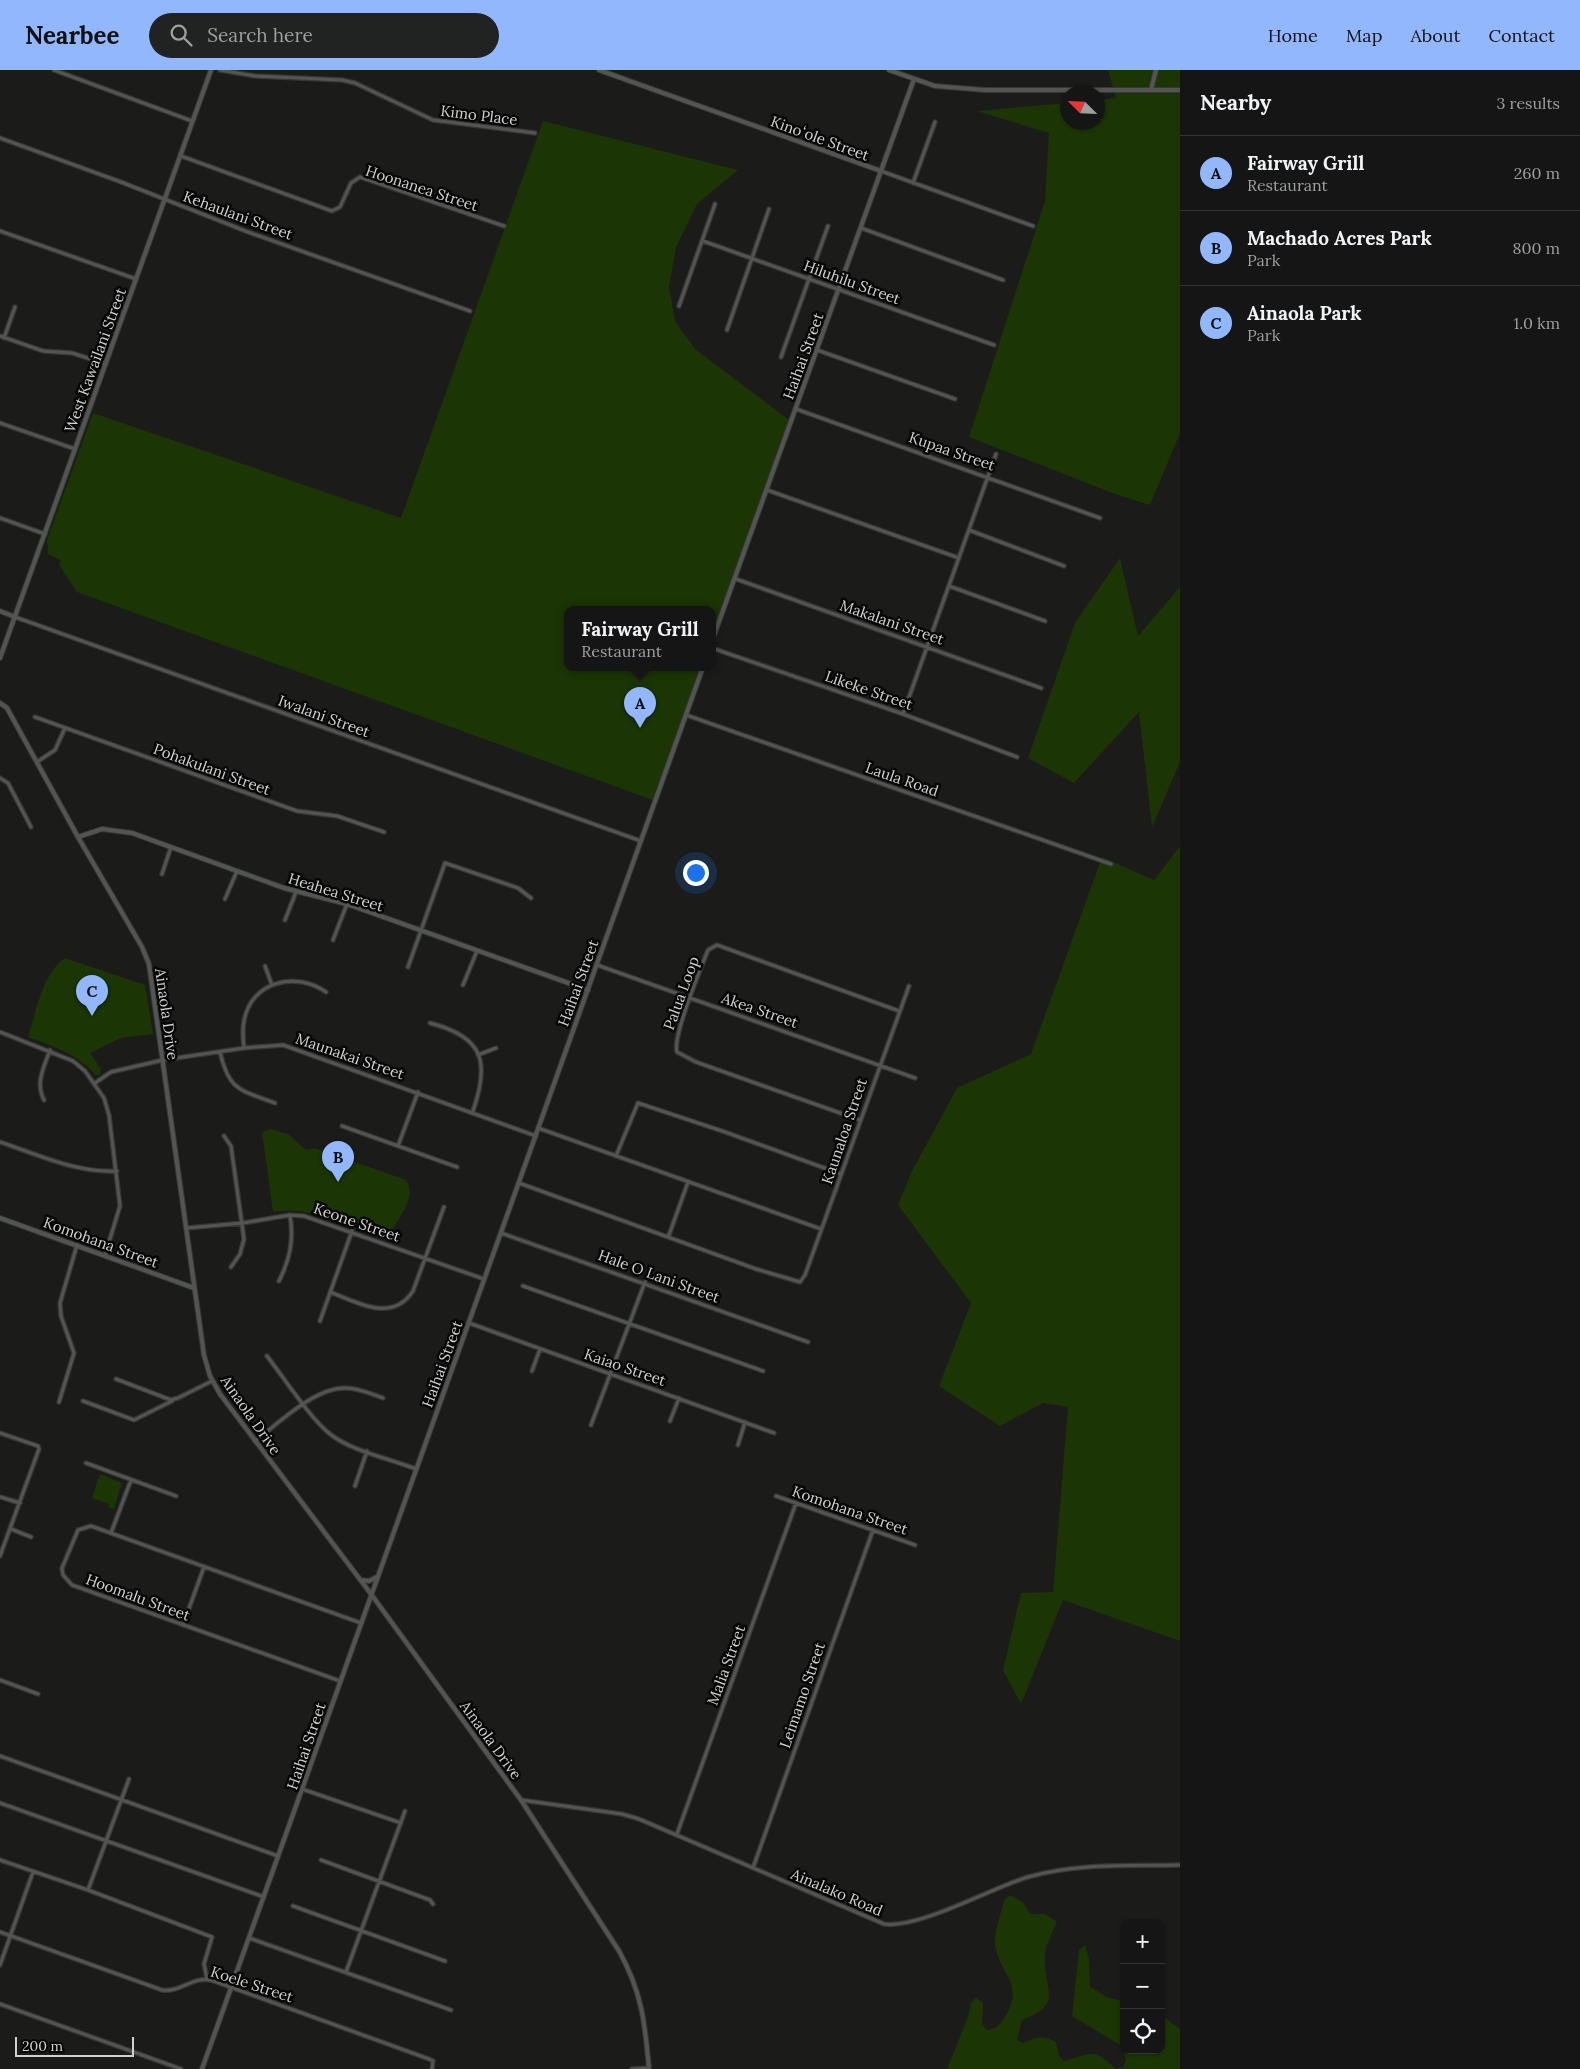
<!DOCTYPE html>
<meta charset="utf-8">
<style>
body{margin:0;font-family:Lora,serif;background:#212222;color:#f1f3f6}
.controls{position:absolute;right:15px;bottom:15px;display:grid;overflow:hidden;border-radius:10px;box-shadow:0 1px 4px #0004}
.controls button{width:45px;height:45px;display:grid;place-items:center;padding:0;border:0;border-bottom:1px solid #333434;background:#141514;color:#f1f3f6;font:25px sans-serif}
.compass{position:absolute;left:1060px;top:15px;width:45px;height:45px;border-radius:50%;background:#141514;box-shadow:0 1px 4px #0004;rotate:294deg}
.scale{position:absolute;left:15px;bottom:12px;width:119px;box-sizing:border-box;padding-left:5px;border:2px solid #d1d2d0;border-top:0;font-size:14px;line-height:18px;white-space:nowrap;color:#d1d2d0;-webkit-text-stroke:4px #060706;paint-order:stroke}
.you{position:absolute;left:695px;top:802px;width:18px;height:18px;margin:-12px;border:4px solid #fff;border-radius:50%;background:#1a73e8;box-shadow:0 0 0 8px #1a73e833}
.badge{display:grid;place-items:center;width:32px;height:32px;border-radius:50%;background:#92b7fd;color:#111;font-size:16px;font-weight:700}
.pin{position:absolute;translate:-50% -41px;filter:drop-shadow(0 1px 2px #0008)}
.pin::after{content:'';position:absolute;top:26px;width:18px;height:15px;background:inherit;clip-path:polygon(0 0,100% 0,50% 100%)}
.popup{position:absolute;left:564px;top:536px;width:152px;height:65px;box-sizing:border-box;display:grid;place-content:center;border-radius:10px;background:#141514;filter:drop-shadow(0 1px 4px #0005);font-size:16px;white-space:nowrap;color:#9d9fa0}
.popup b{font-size:19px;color:#f1f3f6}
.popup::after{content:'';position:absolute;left:50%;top:100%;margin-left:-10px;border:10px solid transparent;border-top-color:#141514}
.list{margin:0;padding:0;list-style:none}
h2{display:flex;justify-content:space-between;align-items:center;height:65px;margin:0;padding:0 20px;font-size:21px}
h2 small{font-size:16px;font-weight:400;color:#9d9fa0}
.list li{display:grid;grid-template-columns:32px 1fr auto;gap:15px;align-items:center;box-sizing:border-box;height:75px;padding:0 20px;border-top:1px solid #333434}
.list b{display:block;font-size:19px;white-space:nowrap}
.list p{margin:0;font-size:16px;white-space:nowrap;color:#9d9fa0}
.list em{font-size:16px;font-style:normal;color:#9d9fa0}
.icon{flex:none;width:28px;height:28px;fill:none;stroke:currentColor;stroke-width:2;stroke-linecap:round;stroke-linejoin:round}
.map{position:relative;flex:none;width:1180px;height:1999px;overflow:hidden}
header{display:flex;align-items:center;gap:30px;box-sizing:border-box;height:70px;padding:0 25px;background:#92b7fd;color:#111}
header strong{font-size:24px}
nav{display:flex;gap:28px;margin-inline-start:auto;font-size:18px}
.search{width:350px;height:45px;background:#212222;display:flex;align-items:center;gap:12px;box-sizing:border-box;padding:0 18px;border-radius:28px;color:#9d9fa0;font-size:19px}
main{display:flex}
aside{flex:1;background:#141514}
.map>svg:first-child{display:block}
</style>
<header>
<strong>Nearbee</strong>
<div class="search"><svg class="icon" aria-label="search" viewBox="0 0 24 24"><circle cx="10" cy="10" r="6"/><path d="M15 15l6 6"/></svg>Search here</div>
<nav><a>Home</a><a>Map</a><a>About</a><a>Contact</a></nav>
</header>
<main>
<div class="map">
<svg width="1180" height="1999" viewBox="0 0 1180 1999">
<rect width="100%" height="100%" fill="#1b1c1a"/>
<path fill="#1b3504" d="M1108,0H1180V363L1150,435L1115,424L969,367L1045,131L1049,63L977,41L1067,33L1068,52H1098V30L1116,28Z
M543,51L738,100L697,134L676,177L669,217L675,251L695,279L789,350L713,563L712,539H568V597H701L653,730L77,522L59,495L61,490L48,484L47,470L93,343L401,448Z
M1120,488L1138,566L1180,517V692L1152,757L1139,642L1074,713L1028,688L1075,553Z
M1180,776V1571L1063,1530L1021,1634L1003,1600L1021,1523L1053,1522L1068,1337L1043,1333L1000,1356L939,1316L971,1233L898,1135L911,1103L957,1018L1031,984L1102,787L1154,810Z
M65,888L145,915L153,964L121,968L90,983L101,999L100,1005H96C77,984 53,976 28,967C36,942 42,904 65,888Z
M271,1059L288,1064L306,1080L315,1078L406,1110C418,1129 396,1151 387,1168C350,1155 313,1136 273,1142L262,1062Z
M100,1404L122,1413L114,1439L108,1437L109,1434L92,1428Z
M1010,1825L1023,1832L1030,1844H1045L1057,1852C1052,1863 1046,1874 1045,1886C1043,1920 1065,1934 1022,1950L1017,1970L1023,1973C1035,1967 1044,1965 1056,1972L1059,1986L1064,1991C1094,1983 1092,1977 1116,1999L1123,1997L1126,1990L1122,1976L1072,1946L1079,1880L1085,1875L1089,1889L1090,1917L1109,1928L1124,1931V1980H1161V1945L1180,1959V1999H947L968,1947L971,1933L976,1928L983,1933L982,1954L987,1960C997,1959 1000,1955 1005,1947C1025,1913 1000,1905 995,1875C993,1865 1002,1841 1004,1830Z"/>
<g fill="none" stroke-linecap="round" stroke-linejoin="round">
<defs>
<path id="minor" d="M54,0L192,51
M220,0L255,6L342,10L355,13L433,50L535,63
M0,68L121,112L248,162L470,241
M181,86L332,141L340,137L351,113L360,107L504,156
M881,101L1033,156
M913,113L935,52
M861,158L1003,210
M0,161L136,209
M703,171L994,275
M679,236L715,134
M727,260L769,139
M0,266L43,281L72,283L106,294
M4,268L15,237
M817,280L955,329
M781,287L828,156
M796,339L1100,448
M0,353L75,379
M767,420L959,488
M0,448L45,464
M969,460L1064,496
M736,509L1041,618
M949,516L1045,551
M15,547L641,771
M712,578L903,644L1017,687
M903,644L996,384
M686,645L1111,794
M35,647L297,741L337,746L384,762
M37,692L55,680L65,658
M0,708L8,713L31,757
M162,804L171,777
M225,829L237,801
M285,850L296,822
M333,870L347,834
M597,895L915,1008
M265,896L272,915
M408,897L445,793L518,818L531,828
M463,915L477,881
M430,953C484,967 490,992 473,1041
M0,962L73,991L85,1001L104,1028L109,1045L120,1136L105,1185
M244,978C243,969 242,960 244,951C251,911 296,901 326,922
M220,982C229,1021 240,1020 275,1033
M478,985L496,978
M95,1013L111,1002L163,990L244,978L283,975L536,1066
M44,1030C35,1013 44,997 50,980
M860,1050L696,992L677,982C672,966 701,898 708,880L717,875L899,941
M342,1056L457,1097
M538,1058L821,1159
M224,1066L231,1076L244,1169L240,1184L231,1197
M0,1072C39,1085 76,1103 117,1101
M398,1076L418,1022
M616,1086L638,1033L725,1062L841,1104
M519,1113L756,1199L800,1212L805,1205L909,916
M187,1158L243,1153L290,1145L304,1146L484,1209
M501,1163L808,1272
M669,1165L688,1112
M279,1211C290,1189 294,1170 290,1145
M523,1216L763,1301
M330,1222C359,1233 392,1253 413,1221L444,1137
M320,1251L352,1161
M469,1253L774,1363
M267,1286C284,1308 310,1348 330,1364C351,1381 391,1389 416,1399
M532,1301L540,1279
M116,1309L171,1330L178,1328L212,1311
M83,1331L134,1350L172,1331
M59,1332L74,1283L61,1246L60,1233L77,1175
M670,1351L679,1328
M591,1355L645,1212
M0,1363L38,1376L39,1379L0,1486
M255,1371C279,1353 315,1317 346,1318C359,1318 371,1324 383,1328
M738,1375L745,1352
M86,1393L176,1426
M355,1416L367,1381
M776,1426L915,1475
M0,1427L20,1433
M11,1459L31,1467
M111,1463L131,1410
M183,1555L204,1497
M0,1610L38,1624
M340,1611L72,1515L63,1505L62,1498L78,1460L91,1456L361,1553
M0,1686L278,1786
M302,1719L401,1753
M521,1730L622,1744L639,1749L884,1854C919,1859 991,1818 1028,1807C1077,1793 1130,1796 1180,1795
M0,1733L264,1827
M677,1764L796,1433
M0,1790L88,1820L212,1867L204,1894L207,1909
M321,1790L430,1830L433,1834
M753,1798L873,1460
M88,1820L129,1709
M293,1836L445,1891
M0,1862L162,1920C180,1923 193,1906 211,1910L429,1989L433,1991L432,1999
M249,1868L451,1940
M0,1895L33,1802
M346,1902L405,1741
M0,1934L181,1999
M632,1999L649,1998"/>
<path id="tertiary" d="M599,0L881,101
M889,0L935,16L985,20H1180
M1151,20L1156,0
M0,541L15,547
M712,571L914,9
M0,588L211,0
M0,633L7,638L78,767L142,877L149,894L204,1285L210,1306L220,1324L371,1524L521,1730L619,1881C642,1922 645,1953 649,1999
M78,767L102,759L132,763L284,818L347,834L588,920
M0,1148L194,1218
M361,1510L369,1511L377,1507
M202,1999L703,597"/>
</defs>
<use href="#minor" stroke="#373836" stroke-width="5.5"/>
<use href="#tertiary" stroke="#373836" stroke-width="6"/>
<use href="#minor" stroke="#535553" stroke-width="3"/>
<use href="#tertiary" stroke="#535553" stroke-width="4"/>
</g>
<g text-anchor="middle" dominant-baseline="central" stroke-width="5" stroke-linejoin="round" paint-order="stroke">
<g font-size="15" fill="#d1d2d0" stroke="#060706">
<text transform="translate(479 45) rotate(7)">Kimo Place</text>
<text transform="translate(820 68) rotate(20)">Kinoʻole Street</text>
<text transform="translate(422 118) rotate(18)">Hoonanea Street</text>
<text transform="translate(238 145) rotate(20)">Kehaulani Street</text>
<text transform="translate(852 212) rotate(20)">Hiluhilu Street</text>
<text transform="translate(803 286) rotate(-70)">Haihai Street</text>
<text transform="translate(95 290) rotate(-70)">West Kawailani Street</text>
<text transform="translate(952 381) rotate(19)">Kupaa Street</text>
<text transform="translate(892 552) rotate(19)">Makalani Street</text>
<text transform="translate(869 620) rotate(19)">Likeke Street</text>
<text transform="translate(324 646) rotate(20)">Iwalani Street</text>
<text transform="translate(212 699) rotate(20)">Pohakulani Street</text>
<text transform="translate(902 709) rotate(19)">Laula Road</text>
<text transform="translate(336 822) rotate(17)">Heahea Street</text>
<text transform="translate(578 913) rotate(-70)">Haihai Street</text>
<text transform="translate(681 923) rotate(-70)">Palua Loop</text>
<text transform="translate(760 940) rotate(19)">Akea Street</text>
<text transform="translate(167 944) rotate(82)">Ainaola Drive</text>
<text transform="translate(350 986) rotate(19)">Maunakai Street</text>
<text transform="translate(844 1061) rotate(-71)">Kaunaloa Street</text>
<text transform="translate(357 1152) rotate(19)">Keone Street</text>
<text transform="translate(101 1172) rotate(20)">Komohana Street</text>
<text transform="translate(659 1206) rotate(20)">Hale O Lani Street</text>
<text transform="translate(442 1294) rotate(-70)">Haihai Street</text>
<text transform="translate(625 1297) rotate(19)">Kaiao Street</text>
<text transform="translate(251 1345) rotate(55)">Ainaola Drive</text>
<text transform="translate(850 1440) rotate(19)">Komohana Street</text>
<text transform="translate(138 1527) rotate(20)">Hoomalu Street</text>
<text transform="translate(726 1595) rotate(-70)">Malia Street</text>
<text transform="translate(802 1625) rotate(-71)">Leimamo Street</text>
<text transform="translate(491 1670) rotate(54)">Ainaola Drive</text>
<text transform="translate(306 1676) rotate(-71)">Haihai Street</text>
<text transform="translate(837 1822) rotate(23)">Ainalako Road</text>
<text transform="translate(252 1914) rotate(18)">Koele Street</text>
</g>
</g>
</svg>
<div class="controls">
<button>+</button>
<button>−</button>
<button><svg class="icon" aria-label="locate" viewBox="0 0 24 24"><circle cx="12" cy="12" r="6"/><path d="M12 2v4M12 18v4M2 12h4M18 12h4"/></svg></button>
</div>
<svg class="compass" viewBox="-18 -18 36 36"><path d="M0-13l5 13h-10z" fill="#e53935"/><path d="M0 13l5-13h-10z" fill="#9d9fa0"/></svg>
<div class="scale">200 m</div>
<div class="you"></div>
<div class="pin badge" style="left:640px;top:658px">A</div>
<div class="popup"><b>Fairway Grill</b>Restaurant</div>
<div class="pin badge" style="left:338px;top:1112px">B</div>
<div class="pin badge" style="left:92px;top:946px">C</div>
</div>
<aside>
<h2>Nearby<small>3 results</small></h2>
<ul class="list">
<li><span class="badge">A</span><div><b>Fairway Grill</b><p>Restaurant</p></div><em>260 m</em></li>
<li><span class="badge">B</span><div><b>Machado Acres Park</b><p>Park</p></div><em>800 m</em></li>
<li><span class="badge">C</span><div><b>Ainaola Park</b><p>Park</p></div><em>1.0 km</em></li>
</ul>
</aside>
</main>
